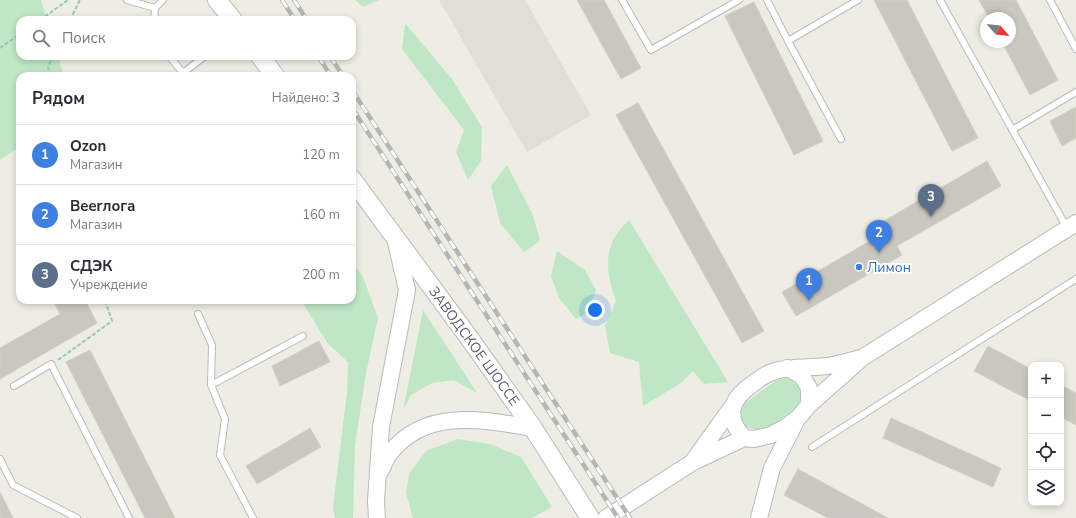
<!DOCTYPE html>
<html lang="ru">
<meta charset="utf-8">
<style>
body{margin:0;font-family:"Nunito Sans",sans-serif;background:#f7f7f7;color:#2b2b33}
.controls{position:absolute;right:12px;bottom:12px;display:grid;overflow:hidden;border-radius:8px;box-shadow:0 2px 6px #0003}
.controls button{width:36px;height:36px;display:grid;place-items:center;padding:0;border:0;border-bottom:1px solid #e1e1e2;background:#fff;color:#2b2b33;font:20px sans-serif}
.compass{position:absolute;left:980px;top:12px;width:36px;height:36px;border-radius:50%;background:#fff;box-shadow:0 2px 6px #0003;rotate:117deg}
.you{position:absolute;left:595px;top:310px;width:14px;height:14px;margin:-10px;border:3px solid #fff;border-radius:50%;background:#1a73e8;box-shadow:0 0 0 6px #1a73e833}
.badge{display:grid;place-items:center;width:26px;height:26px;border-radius:50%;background:#d93025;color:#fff;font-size:13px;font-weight:700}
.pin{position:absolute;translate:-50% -33px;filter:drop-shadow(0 1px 2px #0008)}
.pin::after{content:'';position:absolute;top:21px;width:14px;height:12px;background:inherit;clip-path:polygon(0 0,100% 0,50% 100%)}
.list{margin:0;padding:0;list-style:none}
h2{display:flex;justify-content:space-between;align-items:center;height:52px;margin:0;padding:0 16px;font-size:17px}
h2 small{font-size:13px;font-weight:400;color:#7c7c81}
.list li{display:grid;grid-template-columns:26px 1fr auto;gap:12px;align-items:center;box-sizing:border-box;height:60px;padding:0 16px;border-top:1px solid #e1e1e2}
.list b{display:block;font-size:15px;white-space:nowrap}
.list p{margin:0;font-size:13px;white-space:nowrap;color:#7c7c81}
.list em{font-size:13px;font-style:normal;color:#7c7c81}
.icon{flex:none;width:22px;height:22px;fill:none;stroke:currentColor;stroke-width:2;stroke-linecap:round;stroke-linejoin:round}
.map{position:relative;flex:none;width:1076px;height:518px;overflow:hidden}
.search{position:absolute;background:#fff;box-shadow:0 2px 6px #0003;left:16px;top:16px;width:340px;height:44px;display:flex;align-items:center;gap:10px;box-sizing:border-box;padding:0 14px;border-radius:12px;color:#7c7c81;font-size:15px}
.panel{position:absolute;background:#fff;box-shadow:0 2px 6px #0003;left:16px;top:72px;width:340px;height:232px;border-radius:12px}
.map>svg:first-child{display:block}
</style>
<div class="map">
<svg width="1076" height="518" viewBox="0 0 1076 518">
<rect width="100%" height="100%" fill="#eeede3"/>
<path fill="#dfded7" d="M439,0H525L591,115L527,152Z"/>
<path fill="#bfe6c5" d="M0,0H41L47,20H20V56H58L63,73L61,76H20V147L0,160Z
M355,0H379L363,7Z
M405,23L452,79L482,127L481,161L468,180L456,152L464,130L402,49Z
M507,165L533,215L540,241L524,252L500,223L491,186Z
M629,220L728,382L704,384L693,371L681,383L643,406L639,362L610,353L605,326L616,301C605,270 602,244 629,220Z
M557,251L585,270L596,290L588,312L576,319L559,298L551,276Z
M352,261L363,277L378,318L366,373L355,445L353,518H335L333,507L347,392L348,362L328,344L301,300H352Z
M423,310L477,393L454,380L432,383L411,395L403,410Z
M785,378C798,381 806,393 798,406C794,411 771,426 764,428C757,431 750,428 743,425L739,416L741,406L775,381Z
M458,439L490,444L521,457L552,507L532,518H413L406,493L409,474L426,451Z"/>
<path fill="#c9c7c0" stroke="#d3d0c1" d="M577,0H604L641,68L621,79Z
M874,0H907L978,138L952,151Z
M979,0H1016L1058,80L1030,95L1002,42H1010V18H989Z
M754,2L823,141L794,155L725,16Z
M638,103L764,331L742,343L616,115Z
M1076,107V138L1062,146L1050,121Z
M987,161L1001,186L897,246L902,255L796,316L782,292L887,231L882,222Z
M63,300H85L97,323L0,379V348L60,314L55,304Z
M319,341L330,362L280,386L272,366Z
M988,346L1031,369V401L974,371Z
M90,350L175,518H145L66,362Z
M1061,385L1076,393V425L1061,417Z
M891,418L1001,468L993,487L883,438Z
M310,428L321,447L257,484L246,466Z
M798,469L888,518H828L784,495Z
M0,492L13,518H0Z"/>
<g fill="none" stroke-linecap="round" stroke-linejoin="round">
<defs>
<path id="service" d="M127,0L155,8L154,20
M622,0L651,50L739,0
M767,0L788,41
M940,0L1067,228
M1050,0L1076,49
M155,8L163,0
M169,56L183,73L205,56
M1012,130L1076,92
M841,139L788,41L858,0
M198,314L212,345L211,385L225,419L220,455L253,518
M211,385L303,336
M14,386L51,364L129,518
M812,447L1076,279
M0,459L13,485L77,518"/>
<path id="tertiary" d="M787,368L802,376L809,388V405L798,418L786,427L771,435L754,439L744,438C724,416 731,398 754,383C760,378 768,373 775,371C792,366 810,368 828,366C839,364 850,361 861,358
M809,405L862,358L1076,223
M694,460L732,407
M380,472C383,466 386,458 390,453C426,407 484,420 533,428
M377,518L376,501L381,427L407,290L395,238
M606,518L693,462L744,438
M759,518L772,468L795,423"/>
<path id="secondary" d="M217,0L233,20
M260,56L275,76
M352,179L470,339L533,428L590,518"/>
</defs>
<use href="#service" stroke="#b8babf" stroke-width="8"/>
<use href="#tertiary" stroke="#b8babf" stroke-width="18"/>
<use href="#secondary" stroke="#b9bbc1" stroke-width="20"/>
<path stroke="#98c7ac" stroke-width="2" stroke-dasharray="4 2" stroke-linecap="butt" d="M40,20L68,0
M70,20L80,0
M0,48L20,34
M50,76L48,67L53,56
M58,360L112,321L105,300"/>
<use href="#service" stroke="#fff" stroke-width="6"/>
<use href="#tertiary" stroke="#fff" stroke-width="16"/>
<use href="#secondary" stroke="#fff" stroke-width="18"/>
<defs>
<path id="rail" d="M282,0L295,20
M294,0L307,20
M318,56L331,76
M330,56L343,76
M352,90L630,518
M352,108L618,518"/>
</defs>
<use href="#rail" stroke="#b4b5b5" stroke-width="4.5"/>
<use href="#rail" stroke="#fff" stroke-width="3" stroke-dasharray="9" stroke-linecap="butt"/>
</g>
<circle fill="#3f7fe0" stroke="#fff" stroke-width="1.5" cx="859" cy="267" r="4"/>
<g text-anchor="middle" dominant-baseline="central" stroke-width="4" stroke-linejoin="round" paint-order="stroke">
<g font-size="14" fill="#366cbe" stroke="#fff" text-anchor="start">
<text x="867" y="267">Лимон</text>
</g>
<g font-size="14" fill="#5b5e64" stroke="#fff">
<text transform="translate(474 346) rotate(54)">ЗАВОДСКОЕ ШОССЕ</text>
</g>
</g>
</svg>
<div class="controls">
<button>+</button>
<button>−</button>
<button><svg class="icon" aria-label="locate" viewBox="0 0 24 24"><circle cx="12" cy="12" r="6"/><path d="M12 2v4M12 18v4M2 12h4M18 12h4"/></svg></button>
<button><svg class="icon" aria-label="layers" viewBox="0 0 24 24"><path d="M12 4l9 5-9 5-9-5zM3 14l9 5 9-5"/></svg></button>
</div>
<svg class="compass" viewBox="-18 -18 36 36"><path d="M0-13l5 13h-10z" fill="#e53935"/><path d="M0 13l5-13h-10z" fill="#7c7c81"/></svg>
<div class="you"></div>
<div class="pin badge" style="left:809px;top:301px;background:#3f7fe0">1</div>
<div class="pin badge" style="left:879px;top:253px;background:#3f7fe0">2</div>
<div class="pin badge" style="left:931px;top:217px;background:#5c6f8a">3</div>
<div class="search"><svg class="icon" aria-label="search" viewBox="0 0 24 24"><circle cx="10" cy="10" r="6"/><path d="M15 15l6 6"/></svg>Поиск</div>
<section class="panel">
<h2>Рядом<small>Найдено: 3</small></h2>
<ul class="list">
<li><span class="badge" style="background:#3f7fe0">1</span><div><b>Ozon</b><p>Магазин</p></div><em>120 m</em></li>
<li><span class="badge" style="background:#3f7fe0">2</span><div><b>Beerлога</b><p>Магазин</p></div><em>160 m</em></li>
<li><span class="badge" style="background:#5c6f8a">3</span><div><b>СДЭК</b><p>Учреждение</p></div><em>200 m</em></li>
</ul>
</section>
</div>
